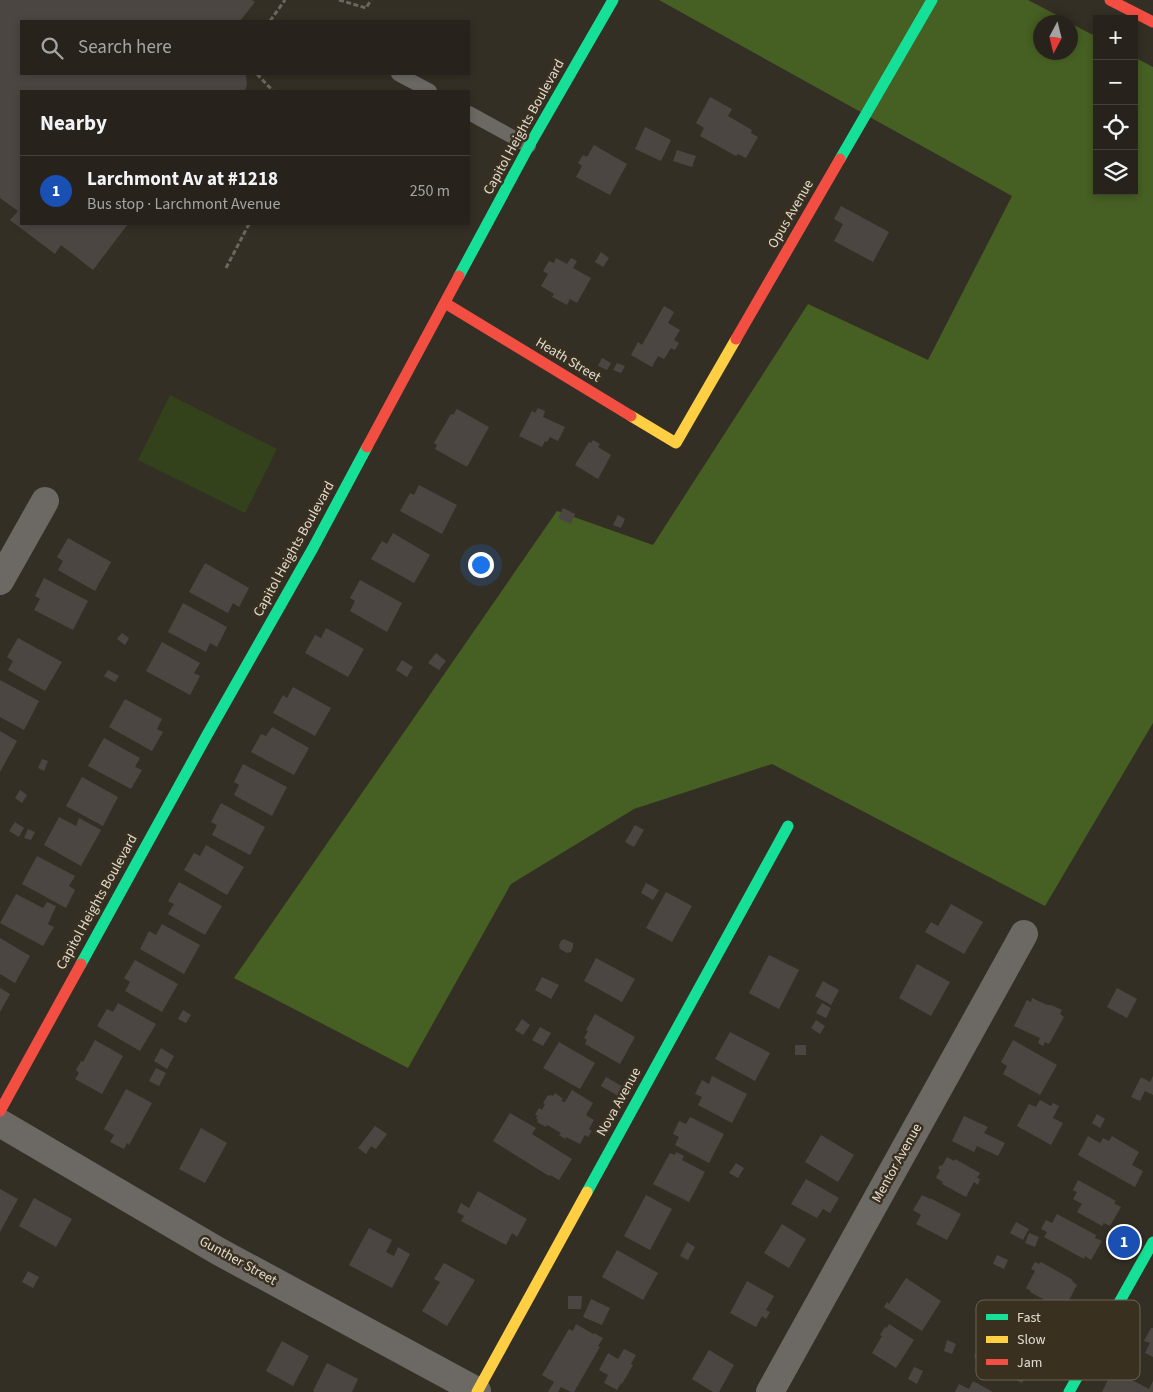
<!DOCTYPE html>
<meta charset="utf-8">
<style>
body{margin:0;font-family:"Source Sans 3",sans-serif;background:#2f2b25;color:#f1f3f6}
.controls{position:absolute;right:15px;top:15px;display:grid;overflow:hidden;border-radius:0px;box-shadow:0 2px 8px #0003}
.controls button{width:45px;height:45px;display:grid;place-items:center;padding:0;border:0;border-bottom:1px solid #43403b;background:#27231c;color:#f1f3f6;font:25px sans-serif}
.compass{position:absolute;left:1033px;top:15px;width:45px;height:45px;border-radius:50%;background:#27231c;box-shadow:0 2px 8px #0003;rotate:187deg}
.you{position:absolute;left:480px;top:564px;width:18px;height:18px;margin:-12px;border:4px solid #fff;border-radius:50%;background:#1a73e8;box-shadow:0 0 0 8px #1a73e833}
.badge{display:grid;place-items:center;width:32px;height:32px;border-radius:50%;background:#a59f95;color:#fff;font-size:16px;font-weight:700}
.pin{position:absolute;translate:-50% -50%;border:2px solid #fff;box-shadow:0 1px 5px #0006}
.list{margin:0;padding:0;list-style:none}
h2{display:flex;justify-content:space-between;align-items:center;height:65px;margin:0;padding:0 20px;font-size:21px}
h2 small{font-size:16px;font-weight:400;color:#a4a4a3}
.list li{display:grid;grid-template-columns:32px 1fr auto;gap:15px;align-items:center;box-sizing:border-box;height:70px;padding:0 20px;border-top:1px solid #43403b}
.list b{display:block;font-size:19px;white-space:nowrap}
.list p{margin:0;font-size:16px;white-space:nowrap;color:#a4a4a3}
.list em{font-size:16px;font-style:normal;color:#a4a4a3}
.icon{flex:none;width:28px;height:28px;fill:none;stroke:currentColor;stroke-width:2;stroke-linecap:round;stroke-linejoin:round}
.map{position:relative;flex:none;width:1153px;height:1392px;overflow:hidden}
.search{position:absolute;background:#27231c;box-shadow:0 2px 8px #0003;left:20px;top:20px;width:450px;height:55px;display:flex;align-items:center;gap:12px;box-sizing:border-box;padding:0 18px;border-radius:0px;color:#a4a4a3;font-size:19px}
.panel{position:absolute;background:#27231c;box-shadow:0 2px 8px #0003;left:20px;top:90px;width:450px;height:135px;border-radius:0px}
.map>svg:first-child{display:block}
</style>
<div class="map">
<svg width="1153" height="1392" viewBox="0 0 1153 1392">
<rect width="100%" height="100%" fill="#342f25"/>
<path fill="#33421b" d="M170,395L277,449L245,513L138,460Z"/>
<path fill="#465f22" d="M659,0H1028L1070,22H1040V52H1070V23L1097,37V191H1134V57L1153,67V723L1045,906L772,764L634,809L511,884L408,1068L234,978L557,511L653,545L808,304L928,360L1012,196Z"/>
<path fill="#4c4643" d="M0,0H252L255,2L240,21H21V74H246V75L247,84L245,91H21V224H128L93,270L61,245L55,254L10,220L18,211L0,198Z
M710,97L732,109L728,116L752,130L751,133L758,137L746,158L738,154L736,156L700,136L704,128L696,123Z
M645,127L671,140L661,161L635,149Z
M594,145L627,164L610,195L576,177L582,166L578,163L583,155L587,157Z
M677,150L696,156L692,167L673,161Z
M841,206L889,232L873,262L834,241L843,224L834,219Z
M601,252L609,258L603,267L595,262Z
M556,258L567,264L571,258L577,261L573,268L591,278L577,303L570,299L567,305L552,297L554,294L541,286L548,274L543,271L549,261L554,263Z
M664,306L674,312L668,323L680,330L674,340L679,343L675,350L671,348L664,359L658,356L652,367L631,355L638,342L642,345Z
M602,358L611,363L607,370L598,366Z
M617,363L625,366L621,373L613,370Z
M538,408L545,411L543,417L565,427L558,441L550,437L547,442L545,441L542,447L519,436L532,411L535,413Z
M457,409L489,427L467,467L435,449L437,445L434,443L451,414L453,415Z
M593,440L600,444L598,447L611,455L598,479L575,465L589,442L591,443Z
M419,485L457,505L442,534L400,511L410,493L414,495Z
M563,508L575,514L571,524L558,518Z
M618,515L625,519L621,528L613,525Z
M393,533L430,555L414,583L371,559L382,541L387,544Z
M68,538L111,562L95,591L58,570L63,561L57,557Z
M205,563L249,588L239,607L233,603L228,613L189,592Z
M44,578L88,601L73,630L34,610L40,599L35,596Z
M360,580L402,603L387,632L350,611L355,601L350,598Z
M183,603L227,627L217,647L210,643L206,652L168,632Z
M326,628L364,649L348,677L305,653L315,635L321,638Z
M122,633L129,638L125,645L117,639Z
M18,638L62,662L45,691L8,670L13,661L7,657Z
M162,642L200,663L194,673L200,676L190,695L146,671Z
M436,653L446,661L439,670L428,663Z
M402,660L413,667L407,677L396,670Z
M108,670L119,676L115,682L104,676Z
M0,680L39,701L24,730L0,717Z
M293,687L331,708L315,736L273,713L283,695L287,698Z
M125,699L162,719L157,729L163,732L152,751L109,727Z
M272,727L309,748L294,775L251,752L261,734L266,736Z
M0,731L17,741L0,772Z
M104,738L140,758L135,767L142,770L131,789L88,766Z
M42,759L48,761L44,771L38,768Z
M243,764L287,787L272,816L234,795L239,785L234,782Z
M82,777L118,797L103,826L66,806Z
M20,790L27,795L22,803L15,798Z
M221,803L265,827L250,855L212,835L217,825L211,822Z
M59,817L76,826L79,818L101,830L81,866L44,845Z
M15,822L24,828L19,837L9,831Z
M635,825L644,830L634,847L625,842Z
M28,829L35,832L31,840L24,838Z
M206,845L244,867L227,895L184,870L194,853L200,856Z
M37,856L75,876L69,886L75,890L66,908L22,884Z
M179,882L222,906L205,935L168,914L174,904L168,901Z
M646,883L659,890L653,900L641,893Z
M666,892L692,906L672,942L646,928Z
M16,894L43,908L47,902L56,906L48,924L54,927L43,946L0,923Z
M951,904L983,922L964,954L925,932L931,922L938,926Z
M162,924L200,945L184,974L140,949L149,931L156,935Z
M0,938L30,956L15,983L0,974Z
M564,939L573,943V947L571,952L567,953L560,949L559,945L561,941Z
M769,955L799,970L779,1009L749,993Z
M596,958L635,979L622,1002L584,981Z
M135,960L178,984L162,1012L125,991L130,982L124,978Z
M917,964L950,982L931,1016L899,998Z
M542,977L559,985L551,999L535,990Z
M823,981L839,990L831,1005L815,996Z
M0,988L10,994L0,1012Z
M1117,988L1137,999L1127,1018L1107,1007Z
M1032,998L1047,1005H1051L1062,1010L1060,1014L1064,1017L1049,1044L1045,1042L1043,1046L1038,1043L1040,1038L1014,1026L1027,1000L1031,1002Z
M118,1003L156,1024L140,1051L97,1026L107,1009L113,1012Z
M822,1003L831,1008L826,1018L816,1013Z
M183,1010L191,1015L186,1023L178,1019Z
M595,1014L635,1037L620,1064L585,1044L587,1040L584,1038L588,1031L586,1030Z
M522,1019L530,1025L523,1035L515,1030Z
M816,1020L825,1026L820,1034L811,1028Z
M540,1027L551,1033L543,1046L532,1040Z
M730,1032L770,1053L755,1081L715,1059Z
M95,1040L123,1056L102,1094L75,1079L79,1073L76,1070L81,1061L83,1062Z
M1013,1040L1057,1065L1040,1095L1003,1074L1007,1066L1001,1062Z
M559,1042L595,1063L580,1089L543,1068Z
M795,1045H806V1055H795Z
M161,1048L174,1056L167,1069L154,1061Z
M156,1068L166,1073L159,1086L149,1081Z
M712,1076L747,1094L732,1123L698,1105L702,1097L695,1094L702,1080L709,1084Z
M1153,1076V1095L1145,1091L1140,1101L1131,1097L1141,1077L1150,1082Z
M606,1077L625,1088L620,1097L601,1086Z
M126,1089L152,1103L129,1145L127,1143L124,1149L110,1142L114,1135L104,1129Z
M572,1090L593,1103L586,1115L594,1120L589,1129L592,1131L588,1137L585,1135L580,1144L566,1137L565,1139L559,1135L561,1133L547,1125L546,1127L537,1122L538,1120L536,1118L538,1116L535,1115L539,1108L542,1110L545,1104L543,1103L548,1095L550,1096L551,1095L553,1096L555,1093L563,1099L561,1101L565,1102Z
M1040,1100L1051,1106L1053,1103L1059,1106L1053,1118L1063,1123L1051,1145L1017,1126L1029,1104L1036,1107Z
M510,1113L536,1128L532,1134L572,1159L559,1180L550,1175L549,1176L493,1141Z
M1097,1114L1105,1119L1100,1128L1092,1123Z
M964,1116L988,1127L984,1133L1005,1143L998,1156L977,1146L974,1152L952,1141Z
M690,1117L724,1134L709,1163L675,1145L679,1137L673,1134L679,1121L686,1124Z
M375,1126L387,1134L376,1149L371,1146L366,1154L358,1148Z
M201,1128L227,1143L205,1183L179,1169Z
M821,1135L854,1155L838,1182L805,1162Z
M1088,1136L1100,1143L1103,1138L1109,1141L1112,1136L1139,1152L1132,1165L1143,1171L1135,1187L1078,1155Z
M676,1152L684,1156L682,1160L705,1172L689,1202L653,1184L670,1153L675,1155Z
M947,1157L954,1161L955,1159L980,1173L977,1178L980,1179L978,1185L974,1182L966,1197L942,1184L943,1182L936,1178L940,1170L938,1168L940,1165L942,1166Z
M736,1163L744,1168L738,1178L729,1173Z
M806,1179L839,1198L830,1213L823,1209L817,1218L791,1204Z
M1078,1180L1116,1201L1114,1203L1121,1207L1110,1226L1104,1223L1102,1226L1077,1212L1082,1204L1073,1199L1077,1192L1073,1190Z
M0,1189L18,1199L0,1232Z
M478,1191L527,1219L517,1237L512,1233L506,1245L461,1221L464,1216L457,1212L461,1203L469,1208Z
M646,1195L672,1209L650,1250L624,1236Z
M922,1195L930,1199V1198L961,1214L947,1240L916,1224L921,1215L913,1210Z
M34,1198L72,1219L56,1247L19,1226Z
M1057,1214L1096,1235L1095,1238L1102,1241L1091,1260L1085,1256L1084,1259L1044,1237L1047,1232L1041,1229L1046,1220L1052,1223Z
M1016,1222L1029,1229L1023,1240L1010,1233Z
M782,1224L806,1239L789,1268L764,1253Z
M369,1228L392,1240L386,1252L394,1256L398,1247L410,1254L392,1288L349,1265Z
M1029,1233L1039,1237L1035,1247L1025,1243Z
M687,1242L695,1247L688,1260L680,1256Z
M617,1250L658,1273L643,1300L602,1277Z
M997,1255L1008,1260L1004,1269L993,1264Z
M1035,1262L1039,1264L1041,1262L1073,1280L1072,1281L1077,1285L1065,1308L1059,1305L1058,1307L1030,1292L1031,1291L1026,1288L1035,1271L1031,1269Z
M444,1263L475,1280L447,1326L422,1311L440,1282L434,1279Z
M28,1271L39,1277L33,1288L22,1282Z
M906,1278L941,1301L922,1331L884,1307L887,1302L889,1304Z
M747,1281L774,1296L766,1310L770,1312L766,1319L762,1316L756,1327L730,1313Z
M568,1296H582L581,1309H568Z
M591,1299L610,1308L602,1325L583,1317Z
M576,1324L593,1334L594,1333L603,1338L598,1346L600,1347L574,1392H571L561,1387L558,1392H548L554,1382L542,1375L569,1329L573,1331Z
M889,1324L914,1340L896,1368L872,1353L882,1336L880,1335L885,1327L887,1328Z
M1151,1328H1153V1357L1145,1353L1150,1343L1144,1341Z
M987,1332L1035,1357L1022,1383L974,1357Z
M947,1340L956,1344L952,1354L944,1351Z
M282,1341L309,1356L293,1386L266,1371Z
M624,1349L636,1355L631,1364L633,1365L622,1384L621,1383L617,1390L604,1383L608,1375L599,1370L608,1353L618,1359Z
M709,1350L734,1365L719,1392H713L692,1379Z
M327,1363L358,1379L352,1392H315L313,1391Z
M914,1367L923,1371L917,1384L908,1379Z
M1113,1370L1149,1389L1153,1381V1392H1102Z
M973,1381L993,1392H955L959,1384L969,1389Z"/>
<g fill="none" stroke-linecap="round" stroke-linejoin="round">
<path stroke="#6a6661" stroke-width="3" stroke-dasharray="5 2.5" stroke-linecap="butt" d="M339,0L366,8L371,0
M270,21L285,0
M257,74L273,91
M226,268L249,224"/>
<path stroke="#6c6965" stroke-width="14" d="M398,74L430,91
M469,113L529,146"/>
<path stroke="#6c6965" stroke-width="28" d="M0,581L45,501
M0,1123L218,1251L477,1391
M770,1392L1024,934"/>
<path stroke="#16e098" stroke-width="11" d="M840,159L932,0
M459,276L529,146L613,0
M81,964L207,735L313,548L367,447
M587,1192L788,826
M1069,1392L1153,1242"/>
<path stroke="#ffcf43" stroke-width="11" d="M631,416L676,443L736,339
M477,1392L587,1192"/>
<path stroke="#f24e42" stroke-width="11" d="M1110,0L1153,22
M445,303L631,416
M736,339L840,159
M367,447L459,276
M0,1111L81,964"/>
</g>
<g text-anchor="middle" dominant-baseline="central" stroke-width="5" stroke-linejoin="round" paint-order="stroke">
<g font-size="14" fill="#e2dbd1" stroke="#3a301f">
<text transform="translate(524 127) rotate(-61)">Capitol Heights Boulevard</text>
<text transform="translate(791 214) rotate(-60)">Opus Avenue</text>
<text transform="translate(568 360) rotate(31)">Heath Street</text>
<text transform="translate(294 549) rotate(-61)">Capitol Heights Boulevard</text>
<text transform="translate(97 902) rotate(-61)">Capitol Heights Boulevard</text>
<text transform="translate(619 1102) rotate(-61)">Nova Avenue</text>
<text transform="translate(897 1163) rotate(-61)">Mentor Avenue</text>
<text transform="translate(238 1261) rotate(29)">Gunther Street</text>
</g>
</g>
<rect x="976" y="1300" width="164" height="80" rx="8" fill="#3a301f" stroke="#6c6354" stroke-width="1"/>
<rect x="986" y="1314" width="22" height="6" fill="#16e098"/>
<rect x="986" y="1336" width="22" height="7" fill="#ffcf43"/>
<rect x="986" y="1359" width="22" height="6" fill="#f24e42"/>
<g font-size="14" fill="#e2dbd1">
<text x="1017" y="1322">Fast</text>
<text x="1017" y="1344">Slow</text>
<text x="1017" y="1367">Jam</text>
</g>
</svg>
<div class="controls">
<button>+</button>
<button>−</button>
<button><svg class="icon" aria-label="locate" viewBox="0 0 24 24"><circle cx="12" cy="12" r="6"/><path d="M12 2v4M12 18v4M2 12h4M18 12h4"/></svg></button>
<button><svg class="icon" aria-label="layers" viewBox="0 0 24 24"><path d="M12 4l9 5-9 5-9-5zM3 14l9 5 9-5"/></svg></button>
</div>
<svg class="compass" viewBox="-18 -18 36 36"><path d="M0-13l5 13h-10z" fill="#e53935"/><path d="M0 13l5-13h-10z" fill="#a4a4a3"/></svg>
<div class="you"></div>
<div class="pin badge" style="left:1124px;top:1242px;background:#1a4fb4">1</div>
<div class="search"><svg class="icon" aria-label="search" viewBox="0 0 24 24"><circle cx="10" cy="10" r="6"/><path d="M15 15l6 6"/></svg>Search here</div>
<section class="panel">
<h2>Nearby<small></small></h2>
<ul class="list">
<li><span class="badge" style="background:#1a4fb4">1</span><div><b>Larchmont Av at #1218</b><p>Bus stop · Larchmont Avenue</p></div><em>250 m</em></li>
</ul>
</section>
</div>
